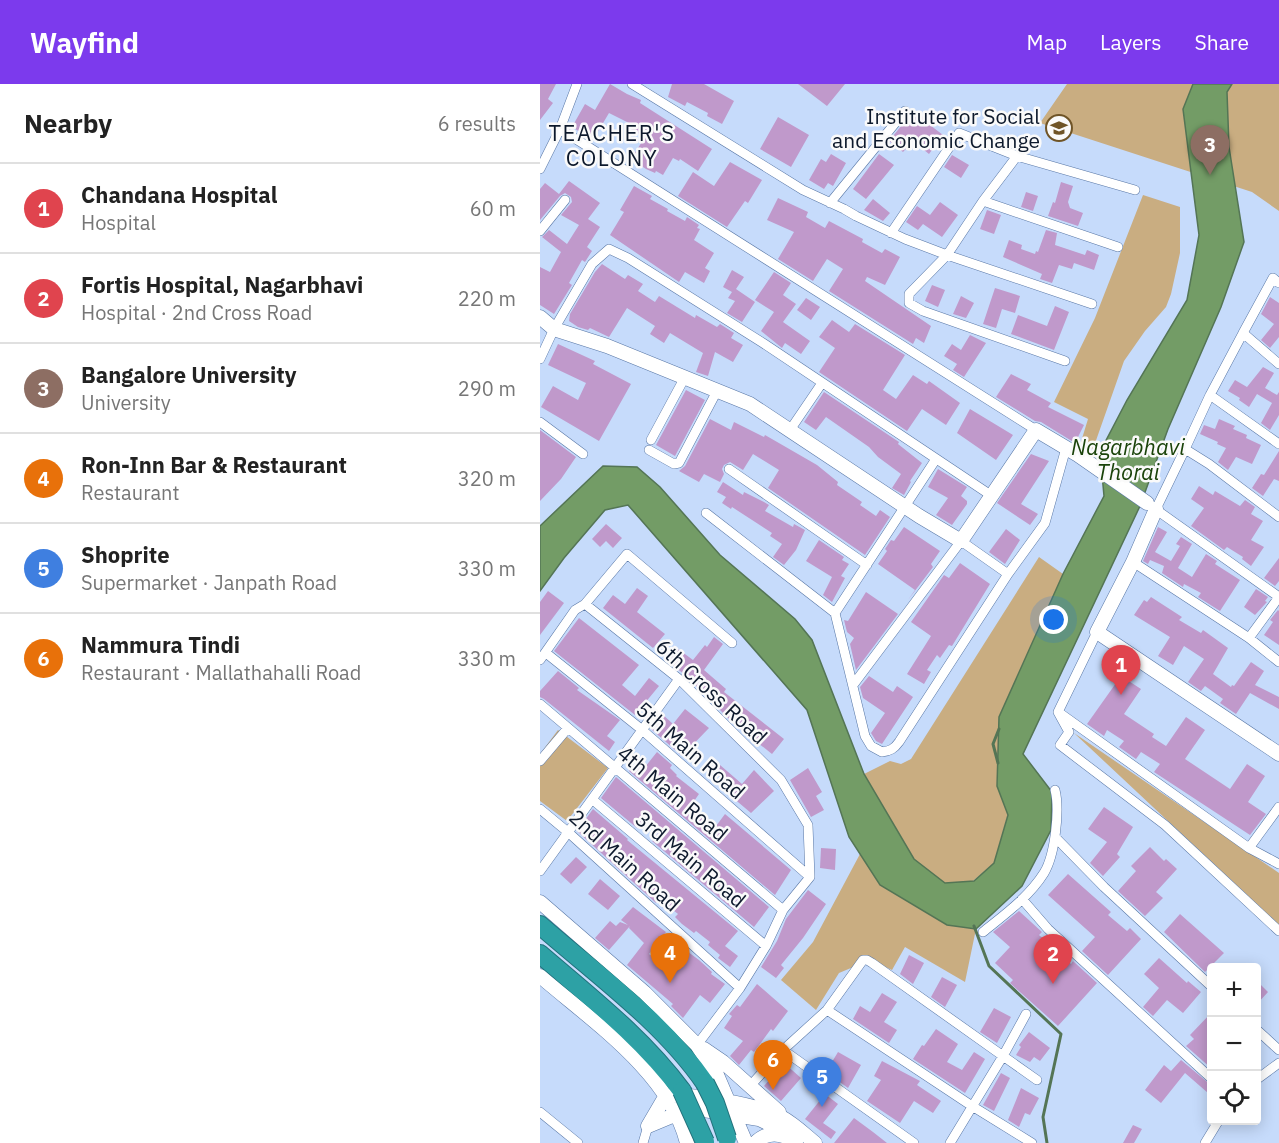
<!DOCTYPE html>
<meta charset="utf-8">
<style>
body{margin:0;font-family:"IBM Plex Sans",sans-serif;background:#f2f2f2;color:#222}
.controls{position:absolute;right:18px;bottom:18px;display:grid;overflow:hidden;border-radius:6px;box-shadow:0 3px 15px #0003}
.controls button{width:54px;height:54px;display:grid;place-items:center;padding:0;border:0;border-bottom:2px solid #e0e0e0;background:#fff;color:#222;font:30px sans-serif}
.you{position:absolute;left:514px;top:536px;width:21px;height:21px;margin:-15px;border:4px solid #fff;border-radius:50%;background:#1a73e8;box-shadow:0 0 0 9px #1a73e833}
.badge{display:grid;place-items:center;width:39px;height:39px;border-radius:50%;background:#7c3aed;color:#fff;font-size:20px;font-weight:700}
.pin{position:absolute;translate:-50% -50px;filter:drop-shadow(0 2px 3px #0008)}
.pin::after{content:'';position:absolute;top:32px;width:21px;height:18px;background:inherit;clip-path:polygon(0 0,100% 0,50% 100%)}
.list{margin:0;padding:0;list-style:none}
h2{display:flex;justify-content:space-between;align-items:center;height:78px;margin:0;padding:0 24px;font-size:26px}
h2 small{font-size:20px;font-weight:400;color:#767676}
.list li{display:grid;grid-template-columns:39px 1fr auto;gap:18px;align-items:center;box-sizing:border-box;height:90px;padding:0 24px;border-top:2px solid #e0e0e0}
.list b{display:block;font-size:22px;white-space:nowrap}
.list p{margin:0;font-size:20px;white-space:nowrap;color:#767676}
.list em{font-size:20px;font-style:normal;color:#767676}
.icon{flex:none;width:33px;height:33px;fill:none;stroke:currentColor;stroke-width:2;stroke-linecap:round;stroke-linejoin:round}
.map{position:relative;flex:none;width:739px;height:1059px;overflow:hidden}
header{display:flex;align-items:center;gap:36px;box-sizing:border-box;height:84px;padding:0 30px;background:#7c3aed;color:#fff}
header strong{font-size:28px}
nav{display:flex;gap:33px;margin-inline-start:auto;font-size:21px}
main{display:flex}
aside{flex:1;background:#fff}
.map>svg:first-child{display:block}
</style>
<header>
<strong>Wayfind</strong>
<nav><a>Map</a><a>Layers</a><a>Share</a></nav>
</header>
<main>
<aside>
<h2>Nearby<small>6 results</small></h2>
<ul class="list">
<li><span class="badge" style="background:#e0444e">1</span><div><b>Chandana Hospital</b><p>Hospital</p></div><em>60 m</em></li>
<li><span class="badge" style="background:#e0444e">2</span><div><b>Fortis Hospital, Nagarbhavi</b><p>Hospital · 2nd Cross Road</p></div><em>220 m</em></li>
<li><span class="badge" style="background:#8d6e63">3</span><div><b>Bangalore University</b><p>University</p></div><em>290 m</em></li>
<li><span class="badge" style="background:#e8710a">4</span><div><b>Ron-Inn Bar &amp; Restaurant</b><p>Restaurant</p></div><em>320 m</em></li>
<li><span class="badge" style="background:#3f7fe0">5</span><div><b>Shoprite</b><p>Supermarket · Janpath Road</p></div><em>330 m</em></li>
<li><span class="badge" style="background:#e8710a">6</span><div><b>Nammura Tindi</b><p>Restaurant · Mallathahalli Road</p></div><em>330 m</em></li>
</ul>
</aside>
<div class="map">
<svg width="739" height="1059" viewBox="0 0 739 1059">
<rect width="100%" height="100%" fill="#c6dbfb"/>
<path fill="#c9ad81" d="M527,0H739V127L712,108L500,39Z
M603,111L640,123V169L631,210L626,223L605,247L584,277L553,365L540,361L548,335L514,318L555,234Z
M499,473L523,490L459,633L457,702L468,730L454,779L433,797L405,800L374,775L324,690L350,677L361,680L371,675Z
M18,646L68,684L27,737L0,717V670Z
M534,649L739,789V841Z
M320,770L340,801L407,841L436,845L425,898L365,863L352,886L330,876L299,889L276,926L241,896L273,858Z"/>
<path fill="#739c66" stroke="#547555" stroke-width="1.5" d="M653,0H692L687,8L689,63L704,158L681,223L628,345L600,422L483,670L512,708L511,746L482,802L436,845L407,841L340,801L309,753L267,626L88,421L65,426L24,474L0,507V442L63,382L97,383L120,403L180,471L255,535L272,556L324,690L374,775L405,799L434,797L454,779L468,731L457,702L459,633L523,490L564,412L560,368L587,316L647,216L659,151L643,25Z"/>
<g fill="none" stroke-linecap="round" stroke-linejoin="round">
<path stroke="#547555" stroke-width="3" d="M458,679L453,660L459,645
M434,842L449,882L521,950L503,1033L507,1059"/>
</g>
<path fill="#c099cb" d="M0,0H16L8,15L13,19L0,36Z
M70,0L87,10L101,16L100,19L172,65L158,87L140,75L139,77L133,74L123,91L116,87L115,89L106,85L91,75L105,53L91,45L93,41L69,29L53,56L32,43L45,20L55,26Z
M132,0H164L194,17L182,40L167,32L168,29L147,18L145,22L128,13Z
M258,0H305L287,22Z
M371,25L388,36L386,38L403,51L389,70L373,57L363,68L349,57L370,31Z
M238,33L269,51L251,83L220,65Z
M291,70L306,79L293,102L288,99L284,105L269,96L281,75L286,78Z
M339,70L354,81L326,115L313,105Z
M412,71L429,81L421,94L404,83Z
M190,78L222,96L208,119L205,117L187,143L138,112L153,88L174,102Z
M29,97L60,119L48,135L60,143L47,163L52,167L45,178L42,176L29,199L32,201L14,230L0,221V183L10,188L21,168L2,153L9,146L27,160L39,141L21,131L32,118L31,113L25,109L20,112L0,136V105L5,99L19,110Z
M521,98L533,102L528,118L530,124L543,129L538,142L508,132L513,118L515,119Z
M94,102L112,112L110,115L128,125L127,127L145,137L147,133L159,141L157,144L160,145L154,156L174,169L165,184L170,187L164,199L145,188L139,198L70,151L84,128L80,126Z
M486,108L498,112L493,127L481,123Z
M238,114L268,128L266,133L285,144L289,137L323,155L322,158L342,169L345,165L360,173L345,201L327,193L325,197L391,242L384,259L376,254L373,260L289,207L303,185L287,175L273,197L238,175L254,148L227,136Z
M333,115L350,129L343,137L324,126Z
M400,118L418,131L402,153L383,140L378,146L366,138L377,122L390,131Z
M447,126L461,131L454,150L440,145Z
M506,146L517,149L515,161L545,171L547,166L559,171L554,186L534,179L532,185L519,181L512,199L500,195L502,190L463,173L469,156L482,161L481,165L495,170L496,167L498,168Z
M62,180L85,195L88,191L103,200L98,207L115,218L119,212L155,234L156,231L177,243L180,240L194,249L191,254L203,261L193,278L175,268L168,292L156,288L163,269L130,249L124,259L110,250L115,242L87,224L69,253L50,244L48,246L38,243L29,237L30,230L55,188Z
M192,186L204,193L196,205L215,218L202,238L187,229L195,217L188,214L192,208L183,203Z
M234,188L251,199L243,211L256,220L243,238L270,257L261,270L245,259L242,264L221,247L234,228L215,216Z
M392,201L405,206L398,223L385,217Z
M455,204L480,212L475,229L462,225L456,244L443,240Z
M421,212L434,219L426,234L413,230Z
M730,213L739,219V253L730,264L721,256L734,240L721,230Z
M266,214L280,223L271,236L257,226Z
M515,222L529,228L514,266L471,250L478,231L507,242Z
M292,236L309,248L315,240L365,271L343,306L356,315L373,291L387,300L389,297L420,319L406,341L382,325L367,347L279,288L295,264L279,253Z
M430,251L446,259L424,293L413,286L417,280L404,272L412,260L421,266Z
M18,260L55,277L53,280L91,300L59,357L1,323L13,302L38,316L46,299L8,281Z
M723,283L734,289L725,304L737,311L739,308V331L730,346L721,339L732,319L717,310L709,323L699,316L700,314L688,307L695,296L707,303Z
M471,290L491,300L487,306L511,319L508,323L544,341L535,359L501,338L495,337L456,313Z
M146,306L165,316L135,372L116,361Z
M284,308L359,358L358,360L382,379L370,397L371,398L364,411L352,404L361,390L338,373L329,363L286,333L276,346L264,338Z
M430,325L473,351L456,376L417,349Z
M170,335L191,346L194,338L224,353L225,351L277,381L298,398L297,401L322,418L320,421L336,432L340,426L350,433L325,471L228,404L239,386L213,370L203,386L190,378L184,381L182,385L184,390L180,398L164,390L159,398L139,387L145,382Z
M679,335L695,342L693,345L707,351L706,354L721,361L712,380L696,373L688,386L678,378L686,364L677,360L678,358L660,350L664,341L675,345Z
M0,346L36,373L21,395L0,417Z
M739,367V397L734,395L723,412L712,404L721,390L724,391Z
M491,370L509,377L481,420L498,430L490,441L457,419Z
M398,385L427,403L421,412L427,417V420L412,441L396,431L408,414L388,403Z
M183,398L203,411L204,408L224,418L229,421L225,427L253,443L254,440L265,446L256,466L244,481L233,473L242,460L230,452L232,449L192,423L191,425L182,419L186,413L177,408Z
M659,402L673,411L675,407L700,422L705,416L715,423L711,430L723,437L711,456L724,463L711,482L702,475L703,473L687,463L684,466L651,442L664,424L651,415Z
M66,440L82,454L73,464L66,457L60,463L52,455Z
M364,443L400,467L391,480L393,483L368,516L375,506L338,480L347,467L345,465L351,456L354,457Z
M618,443L627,448L615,468L631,477L640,462L636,460L641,453L652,460L638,484L652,493L666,470L677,477L675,480L700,496L680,527L658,513L661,509L644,500L643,503L622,489L624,482L610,476L608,480L603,477Z
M466,445L480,456L465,480L449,468Z
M279,456L304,473L302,476L309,480L301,492L305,494L292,518L283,511L292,493L266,477Z
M739,474V497L735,502L724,494Z
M420,479L450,500L412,562L409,561L400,574L397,571L387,586L391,588L384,600L367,590L391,552L371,538L404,491L409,494Z
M97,504L108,512L97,528L125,550L113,564L63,524L73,511L85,520Z
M716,505L728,513L725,517L727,518L715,531L704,523Z
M8,507L24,519L0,551V518Z
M326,508L358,530L316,586L310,560L314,554L307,548L304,536L308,537Z
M611,513L642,533L639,536L661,549L663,546L688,564L673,590L691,603L692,601L694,602L711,578L724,587L715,601L739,613V625L710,609L696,630L680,619L683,615L665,602L661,607L648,598L664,575L644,562L633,581L618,572L630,553L594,531L604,516L607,518Z
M738,526L739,527V561L724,551L733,538L730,536Z
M39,534L99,581L82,601L95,612L109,594L119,602L95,631L14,567Z
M174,553L183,560L164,586L186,605L184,608L244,655L232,670L193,639L144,590L124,575L134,562L153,576L165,561L167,563Z
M18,587L39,604L37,606L80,636L67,652L75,658L69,667L4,615L0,613V607Z
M329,592L353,608L357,602L373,613L342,660L336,657L331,649L345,629L323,614L320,603Z
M581,592L601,605L584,630L614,650L612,653L626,662L646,633L665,646L645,675L690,705L707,680L725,692L708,718L726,730L710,751L614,688L620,680L601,668L596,675L579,663L584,657L567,646L564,652L547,640Z
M145,625L169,644L142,672L111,645L122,630L133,640Z
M117,668L132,681L130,684L137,691L136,692L159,710L150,723L158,728L157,729L176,742L185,730L251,786L235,811L89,687L97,677L105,683Z
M180,681L202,700L214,686L234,707L211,729L179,702L184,696L174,688Z
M268,684L282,708L276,712L284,726L271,733L250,696Z
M76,693L229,823L214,843L112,757L119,748L104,736L97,744L61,714Z
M564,723L593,743L577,770L580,773L563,792L550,779L567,758L548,745Z
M53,725L88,755L87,756L198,847L185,862L198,872L190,883L178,874L180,871L168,861L170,858L156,847L154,849L142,840L135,833L138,830L119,815L116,819L37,747Z
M610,763L624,777L626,775L637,785L616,808L623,814L605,832L578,807L596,787L591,782Z
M281,764L296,765L295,786L280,784Z
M36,773L47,783L31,800L20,790Z
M528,790L571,828L568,831L587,847L590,844L601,855L568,891L542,867L555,853L508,811Z
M60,795L80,812L68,826L48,810Z
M268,806L286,820L263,854L241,881L244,884L236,894L221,883L237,857L246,835Z
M93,823L126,848L109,870L125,882L140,862L159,876L172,888L171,890L185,900L170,919L160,911L143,934L131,922L133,920L87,881L104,859L89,844L90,842L69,866L55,854L70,837L76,842L80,838L88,841L81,836Z
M479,827L502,848L499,851L531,880L533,877L557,899L518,942L470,899L473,896L455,879L470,863L453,848Z
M640,830L684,869L665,888L624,848Z
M369,871L384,879L373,900L360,890Z
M619,874L647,899L648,897L661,908L643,929L627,916L613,932L603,923L619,904L604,890Z
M402,893L417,901L405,923L391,913Z
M717,897L728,908L717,920Z
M217,900L248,927L233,947L231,945L214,968L211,966L199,981L190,972L203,957L184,944L192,932L189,930L197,921L200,923Z
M342,909L357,918L344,938L357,946L349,959L313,935L320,922L330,928Z
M454,924L471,933L457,959L440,948Z
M672,928V958L668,962L672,965V985L646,962L654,955L650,951Z
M396,945L418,960L407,978L422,986L434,968L445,975L425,1009L373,975L382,961L384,962Z
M489,948L510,964L500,977L494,973L490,978L476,971L481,963L479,961Z
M298,968L321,981L308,1004L286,988Z
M641,976L672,1002V1005L668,1009L645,989L621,1019L605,1006L624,981L631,987Z
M342,977L380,997L377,1001L401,1017L393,1029L374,1017L360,1039L327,1017L341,996L334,992Z
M244,979L261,994L241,1017L224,1002Z
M461,989L470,994L454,1027L443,1021Z
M481,1004L499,1014L490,1031L485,1029L479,1043L468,1036Z
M285,1010L298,1020L283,1039L296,1048L291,1055L265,1035Z
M314,1034L333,1048L347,1059H294Z
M593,1041L602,1045L594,1059H583Z"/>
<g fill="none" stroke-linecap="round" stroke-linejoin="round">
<defs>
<path id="street" d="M92,0L263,106L304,125L316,132L365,155L407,171L552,220
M20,45L496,346
M0,85L20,45L37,0
M443,117L477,72
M290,119L365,27
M0,147L25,116
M351,149L419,49L477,72L595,106
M739,199L733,194L703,249L739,280
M703,249L670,311L739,360
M0,275L14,245L52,180L69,165L88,174L223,259L452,412
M525,277L383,227L369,219V210L407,171L443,117L578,163
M670,311L645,365L669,380L739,433
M0,338L43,370
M250,346L282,299
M111,356L145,293
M109,366L134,380L139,379L177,307
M189,385L327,481
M611,422L739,513
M616,425L645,365
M166,429L295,529L325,652L331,662L342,668C350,667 354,665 359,658L468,490L505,439L526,364
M593,478L709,554L739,578
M45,520L87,470L192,559
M295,529L396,375
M709,554L739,513
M6,569L101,645L270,793
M0,576L35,526L45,520L139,595L241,696L268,741L270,793
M313,601L421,457L468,490
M0,620L243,826
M518,628L529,648L520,661L625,741L739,847
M518,628L557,548
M521,630L709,764L739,780
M0,677L28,644
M53,716L226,862
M0,725L29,749L200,904
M515,753L564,803L672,903
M709,764L739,723
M0,787L139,595
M482,815L508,845L672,995
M443,848C464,831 489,813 504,789C515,771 520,726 515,706
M287,926L432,1022L492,1059
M716,945L739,966
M157,961L200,904L226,862L243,826L270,793
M243,966L374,1059
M716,996L739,979
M210,1002L243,966L287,926L323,876H327L332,879L463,972L486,930
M0,1028L38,1059
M103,1059L108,1042
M410,1059L463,972L497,996
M665,1059L679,1036"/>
<path id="secondary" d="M0,233L14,245L67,262L210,320L379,432L421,457L496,346L538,371L607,419
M616,425L593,478L557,548L739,670
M0,818L105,909L157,961L177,991L206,1059
M0,892C52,937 130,989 147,1059
M164,965L183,978L239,1028
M215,1059C224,1050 234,1048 246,1053
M256,1059L236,1043L219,1035L164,1026L144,1027L108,1042L125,1013C151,1008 218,1021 241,1033C254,1040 264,1050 275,1059"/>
<path id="highway" d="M0,841C56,890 123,938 165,999
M0,870C50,913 103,954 142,1007"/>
</defs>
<use href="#street" stroke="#5877a6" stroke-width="10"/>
<use href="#secondary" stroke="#5877a6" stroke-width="15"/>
<use href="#highway" stroke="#22717b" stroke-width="20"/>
<use href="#street" stroke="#fff" stroke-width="9"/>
<use href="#secondary" stroke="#fff" stroke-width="14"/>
<use href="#highway" stroke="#2da1a5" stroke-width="18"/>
<defs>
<path id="highway-bridge" d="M165,999L175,1019L187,1054
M142,1007L165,1058"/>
</defs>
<use href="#highway-bridge" stroke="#22717b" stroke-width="20" stroke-linecap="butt"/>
<use href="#highway-bridge" stroke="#2da1a5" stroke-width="18"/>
</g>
<defs>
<symbol id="university-ring" viewBox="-11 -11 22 22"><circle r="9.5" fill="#fafafa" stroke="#6f5427" stroke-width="1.5"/><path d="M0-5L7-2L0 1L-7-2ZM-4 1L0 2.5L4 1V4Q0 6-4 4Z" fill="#6f5427"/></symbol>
</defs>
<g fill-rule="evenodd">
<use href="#university-ring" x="504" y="29" width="30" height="30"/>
</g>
<g text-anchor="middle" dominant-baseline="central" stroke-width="5" stroke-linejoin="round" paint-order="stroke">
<g font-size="21" fill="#0d192c" stroke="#fafafa" text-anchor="end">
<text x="500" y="32">Institute for Social<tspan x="500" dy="24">and Economic Change</tspan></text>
</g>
<g font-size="21" fill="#0d192c" stroke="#fafafa">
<text transform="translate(172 607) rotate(43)">6th Cross Road</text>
<text transform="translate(151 666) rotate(41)">5th Main Road</text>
<text transform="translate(133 709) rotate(40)">4th Main Road</text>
<text transform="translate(151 775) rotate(40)">3rd Main Road</text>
<text transform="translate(85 776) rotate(42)">2nd Main Road</text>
</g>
<g font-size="22" letter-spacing="1.5" fill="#0d192c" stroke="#fafafa">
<text x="72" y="48">TEACHER'S<tspan x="72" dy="25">COLONY</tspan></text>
</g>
<g font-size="22" font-style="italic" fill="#1a430a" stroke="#fafafa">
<text x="588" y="362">Nagarbhavi<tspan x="588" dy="25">Thorai</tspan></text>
</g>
</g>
</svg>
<div class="controls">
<button>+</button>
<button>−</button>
<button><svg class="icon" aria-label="locate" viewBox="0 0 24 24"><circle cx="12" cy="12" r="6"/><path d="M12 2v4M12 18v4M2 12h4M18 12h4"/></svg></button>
</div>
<div class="you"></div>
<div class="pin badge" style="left:581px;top:611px;background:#e0444e">1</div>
<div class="pin badge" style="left:513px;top:900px;background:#e0444e">2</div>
<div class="pin badge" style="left:670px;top:91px;background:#8d6e63">3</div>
<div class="pin badge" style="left:130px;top:899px;background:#e8710a">4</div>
<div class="pin badge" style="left:282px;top:1023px;background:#3f7fe0">5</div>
<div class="pin badge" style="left:233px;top:1006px;background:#e8710a">6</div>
</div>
</main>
